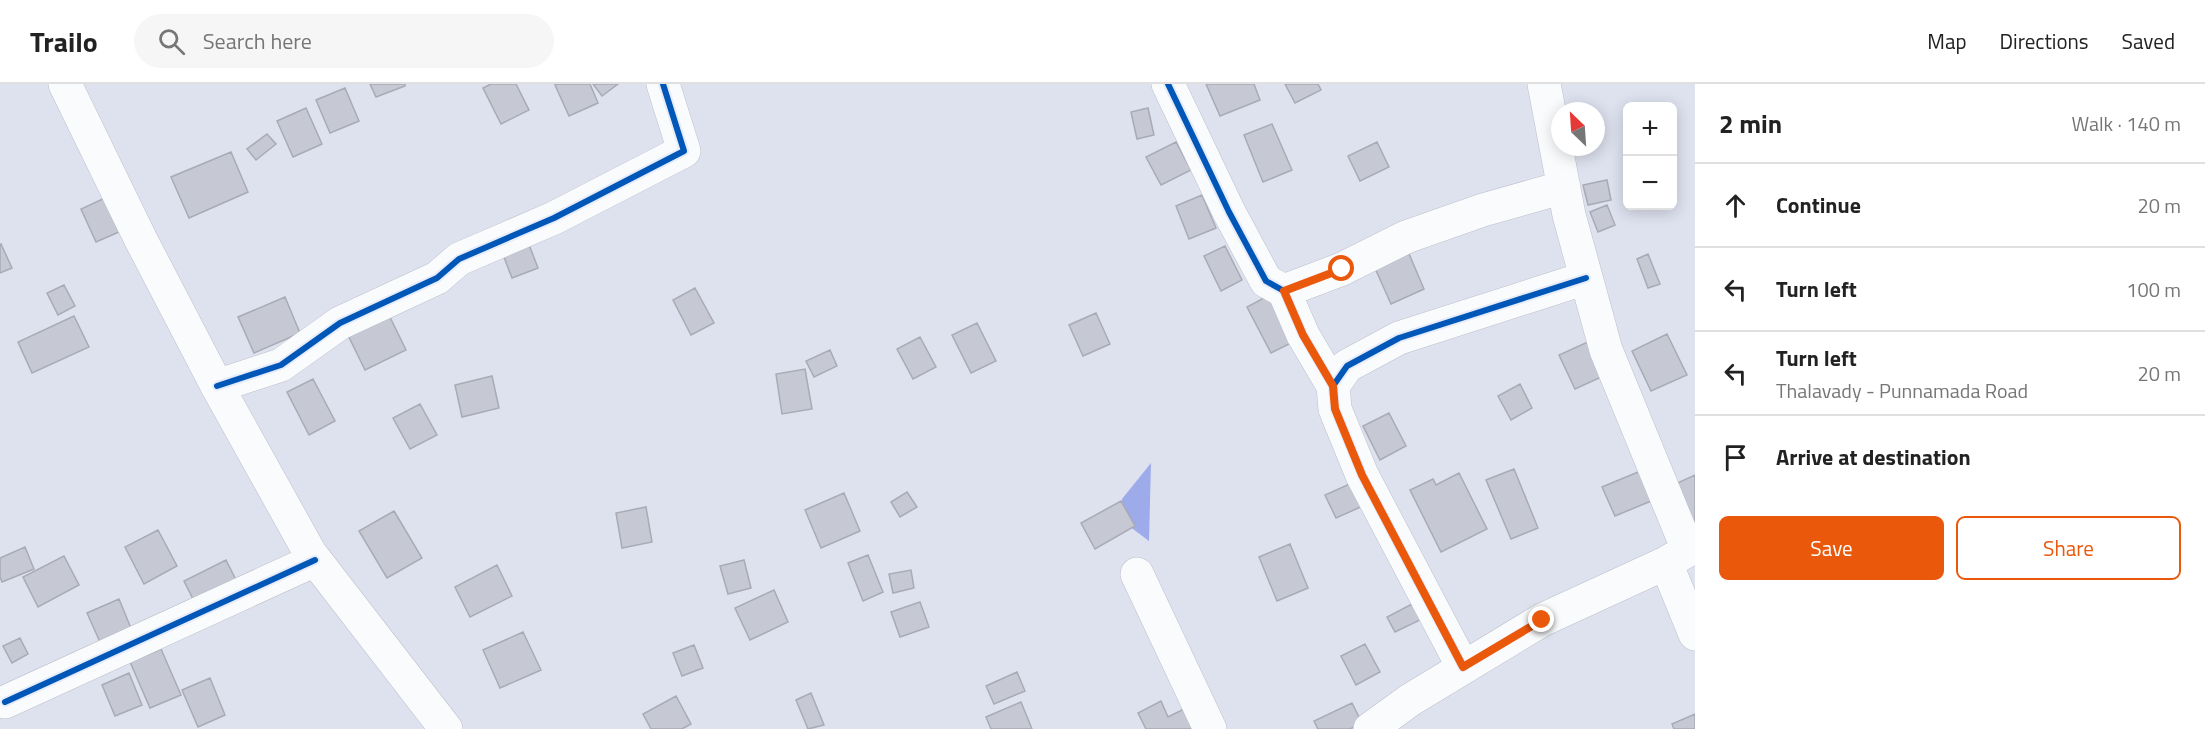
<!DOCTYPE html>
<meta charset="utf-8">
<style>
body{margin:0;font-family:"Titillium Web",sans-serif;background:#f6f6f6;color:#222}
.controls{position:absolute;right:18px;top:18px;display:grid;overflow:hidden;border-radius:9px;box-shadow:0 3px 15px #0003}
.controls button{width:54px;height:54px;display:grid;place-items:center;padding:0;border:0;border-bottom:2px solid #e0e0e0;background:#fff;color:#222;font:30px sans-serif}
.compass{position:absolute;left:1551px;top:18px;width:54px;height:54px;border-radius:50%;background:#fff;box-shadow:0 3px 15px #0003;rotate:335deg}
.stop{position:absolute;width:18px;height:18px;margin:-14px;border:4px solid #ea580c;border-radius:50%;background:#fff}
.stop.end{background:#ea580c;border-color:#fff;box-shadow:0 2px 6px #0008}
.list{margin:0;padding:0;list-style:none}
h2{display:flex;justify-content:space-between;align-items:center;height:78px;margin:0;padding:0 24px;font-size:26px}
h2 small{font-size:20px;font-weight:400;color:#767676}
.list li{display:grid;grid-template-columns:39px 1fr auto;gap:18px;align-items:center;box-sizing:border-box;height:84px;padding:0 24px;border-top:2px solid #e0e0e0}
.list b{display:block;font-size:22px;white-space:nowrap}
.list p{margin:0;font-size:20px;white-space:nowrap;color:#767676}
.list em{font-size:20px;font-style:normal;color:#767676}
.actions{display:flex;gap:12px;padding:18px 24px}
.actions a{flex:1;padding:14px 0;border:2px solid #ea580c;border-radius:9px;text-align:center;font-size:21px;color:#ea580c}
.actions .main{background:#ea580c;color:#fff}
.icon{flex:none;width:33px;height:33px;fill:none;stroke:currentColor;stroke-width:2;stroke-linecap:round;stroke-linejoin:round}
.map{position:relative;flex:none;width:1695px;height:645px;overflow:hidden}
header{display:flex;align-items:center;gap:36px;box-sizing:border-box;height:84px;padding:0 30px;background:#fff;border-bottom:2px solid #e0e0e0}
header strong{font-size:28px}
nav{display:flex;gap:33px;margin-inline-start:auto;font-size:21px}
.search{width:420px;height:54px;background:#f6f6f6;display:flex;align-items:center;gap:15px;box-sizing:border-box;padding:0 21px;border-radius:33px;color:#767676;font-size:22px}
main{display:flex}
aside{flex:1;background:#fff}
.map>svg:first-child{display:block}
</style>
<header>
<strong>Trailo</strong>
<div class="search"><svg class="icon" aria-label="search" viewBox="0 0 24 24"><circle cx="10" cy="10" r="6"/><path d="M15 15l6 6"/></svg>Search here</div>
<nav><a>Map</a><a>Directions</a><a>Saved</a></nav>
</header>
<main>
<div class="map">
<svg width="1695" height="645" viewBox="0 0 1695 645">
<rect width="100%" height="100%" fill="#dee2ef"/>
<path fill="#9dabea" d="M1151,379L1149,457L1121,436L1122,415Z"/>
<path fill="#c6c9d4" stroke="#a8aab5" stroke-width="1.5" d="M370,0H405V2L376,13Z
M491,0H516L529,26L501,40L483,4Z
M558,0H590L598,19L569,32L555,1Z
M593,0H618L602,12Z
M1206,0H1254L1260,16L1220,32Z
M1285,0H1318L1321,6L1295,19Z
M345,4L359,37L330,49L316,16Z
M306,24L322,60L293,73L277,37Z
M1148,24L1154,51L1137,55L1131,28Z
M1272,40L1292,86L1263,98L1244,51Z
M267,50L276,60L256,76L247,65Z
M1176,58L1191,86L1161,101L1146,73Z
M1377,58L1389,83L1360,97L1348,72Z
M231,68L248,108L189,134L171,93Z
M1607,96L1611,116L1588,121L1583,101Z
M1202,111L1216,144L1189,155L1176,122Z
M107,113L121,147L96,158L81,125Z
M1607,121L1615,141L1598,148L1590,128Z
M528,158L538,184L512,194L502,168Z
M1404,158L1424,205L1391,220L1370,173Z
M1,160L12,184L0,189V160Z
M1225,162L1242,196L1221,207L1204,172Z
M1648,170L1660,200L1648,204L1637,175Z
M64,201L75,222L58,231L47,209Z
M695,204L714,239L691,251L673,216Z
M1279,206L1303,253L1271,269L1247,223Z
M285,213L300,249L254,269L238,233Z
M386,225L406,266L365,286L345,245Z
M1096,229L1110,260L1083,272L1069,241Z
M74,232L89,263L32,289L18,258Z
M977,239L996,277L971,289L952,251Z
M1667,250L1687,291L1651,307L1632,267Z
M920,253L936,283L913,295L897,265Z
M1590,257L1606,291L1575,305L1559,271Z
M830,266L837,282L814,293L806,277Z
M805,285L812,325L782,330L776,290Z
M492,292L499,324L462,333L455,301Z
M313,295L335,337L309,351L287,308Z
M1520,300L1532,324L1511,336L1498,312Z
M420,320L437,351L410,365L393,334Z
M1389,329L1406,362L1380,376L1363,342Z
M1514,385L1538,444L1511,455L1486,396Z
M1643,386L1656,415L1615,432L1602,403Z
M1459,389L1487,445L1441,468L1410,406L1433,395L1436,401Z
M1695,391V443L1673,401Z
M1363,394L1374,417L1336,434L1325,411Z
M907,408L917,423L900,433L891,418Z
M844,409L860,447L821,464L805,426Z
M1121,417L1135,442L1095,465L1081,439Z
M646,423L652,458L622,464L616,429Z
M394,427L422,474L387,494L359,447Z
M158,446L177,482L144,500L125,463Z
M1290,460L1308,504L1277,517L1259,473Z
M25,463L34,485L2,498L0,493V474Z
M868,471L883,508L863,517L848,479Z
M64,472L79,501L38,523L23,493Z
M226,476L240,504L198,525L184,497Z
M744,476L751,504L728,510L720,482Z
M497,481L512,512L470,533L455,503Z
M911,486L914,504L893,509L889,490Z
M774,506L788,538L750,556L735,524Z
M119,515L135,554L104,567L87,529Z
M920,518L929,543L900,553L891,528Z
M1412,520L1420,536L1395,548L1387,533Z
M523,548L541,586L500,604L483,566Z
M20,554L28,570L12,579L3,562Z
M1365,560L1380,588L1356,601L1341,572Z
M694,561L703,584L682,592L673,569Z
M161,565L181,611L150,624L130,578Z
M1017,588L1025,607L994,620L986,602Z
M129,589L142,621L115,632L102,601Z
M210,594L225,631L198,643L182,606Z
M811,609L824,641L808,645L796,616Z
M676,612L691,640L682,645H651L643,630Z
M1161,617L1168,633L1190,622L1202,645H1146L1138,629Z
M1021,618L1032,645H991L986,633Z
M1352,619L1362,639L1350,645H1318L1314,637Z
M1695,630V645H1674L1672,640Z"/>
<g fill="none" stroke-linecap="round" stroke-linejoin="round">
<defs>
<path id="minor" d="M1168,0L1229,128L1266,197L1284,207L1303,251L1333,302
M1544,0L1569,131L1606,266L1688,466
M1284,207L1342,185L1406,153L1483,126L1564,103
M217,302L281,281L340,239L437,194L459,175L554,134L684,67L663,0
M1666,479L1695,550
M1137,490L1210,645
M1463,583L1362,391L1335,325L1333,302L1347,282L1399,254L1586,194
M5,618L315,476
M1370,645L1410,616L1542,536L1666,479L1695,462"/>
<path id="major" d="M65,0L141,156L217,302L310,469L446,645"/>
</defs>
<use href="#minor" stroke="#bcc0ca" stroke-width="34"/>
<use href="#major" stroke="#bcc0ca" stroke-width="34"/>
<use href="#minor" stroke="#fafbfd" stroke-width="33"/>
<use href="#major" stroke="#fafbfd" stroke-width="33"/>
<defs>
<path id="cycleway" d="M1168,0L1229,128L1266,197L1284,207L1303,251L1333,302
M217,302L281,281L340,239L437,194L459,175L554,134L684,67L663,0
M1463,583L1362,391L1335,325L1333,302L1347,282L1399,254L1586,194
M5,618L315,476"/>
</defs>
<use href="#cycleway" stroke="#e7ecfa" stroke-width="10"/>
<use href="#cycleway" stroke="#0057b8" stroke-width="6"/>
</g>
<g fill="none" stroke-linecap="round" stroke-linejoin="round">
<path stroke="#ea580c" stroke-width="8" d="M1342,185L1284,207L1303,251L1333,302L1335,325L1362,391L1463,583L1542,536"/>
</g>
</svg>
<div class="controls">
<button>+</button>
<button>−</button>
</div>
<svg class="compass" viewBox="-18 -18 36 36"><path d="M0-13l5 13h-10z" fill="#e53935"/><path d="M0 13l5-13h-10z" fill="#767676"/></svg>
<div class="stop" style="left:1342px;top:185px"></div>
<div class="stop end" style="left:1542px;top:536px"></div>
</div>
<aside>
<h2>2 min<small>Walk · 140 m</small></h2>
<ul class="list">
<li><svg class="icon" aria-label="ahead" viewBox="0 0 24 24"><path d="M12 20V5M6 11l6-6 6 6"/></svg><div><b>Continue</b></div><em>20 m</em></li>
<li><svg class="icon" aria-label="left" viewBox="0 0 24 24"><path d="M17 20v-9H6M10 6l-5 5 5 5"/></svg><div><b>Turn left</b></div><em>100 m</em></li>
<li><svg class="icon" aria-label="left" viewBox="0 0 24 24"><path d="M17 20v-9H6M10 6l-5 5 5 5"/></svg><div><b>Turn left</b><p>Thalavady - Punnamada Road</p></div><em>20 m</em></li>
<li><svg class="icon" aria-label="arrive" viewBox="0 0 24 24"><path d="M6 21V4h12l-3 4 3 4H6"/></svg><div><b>Arrive at destination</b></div></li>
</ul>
<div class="actions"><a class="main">Save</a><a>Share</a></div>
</aside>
</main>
